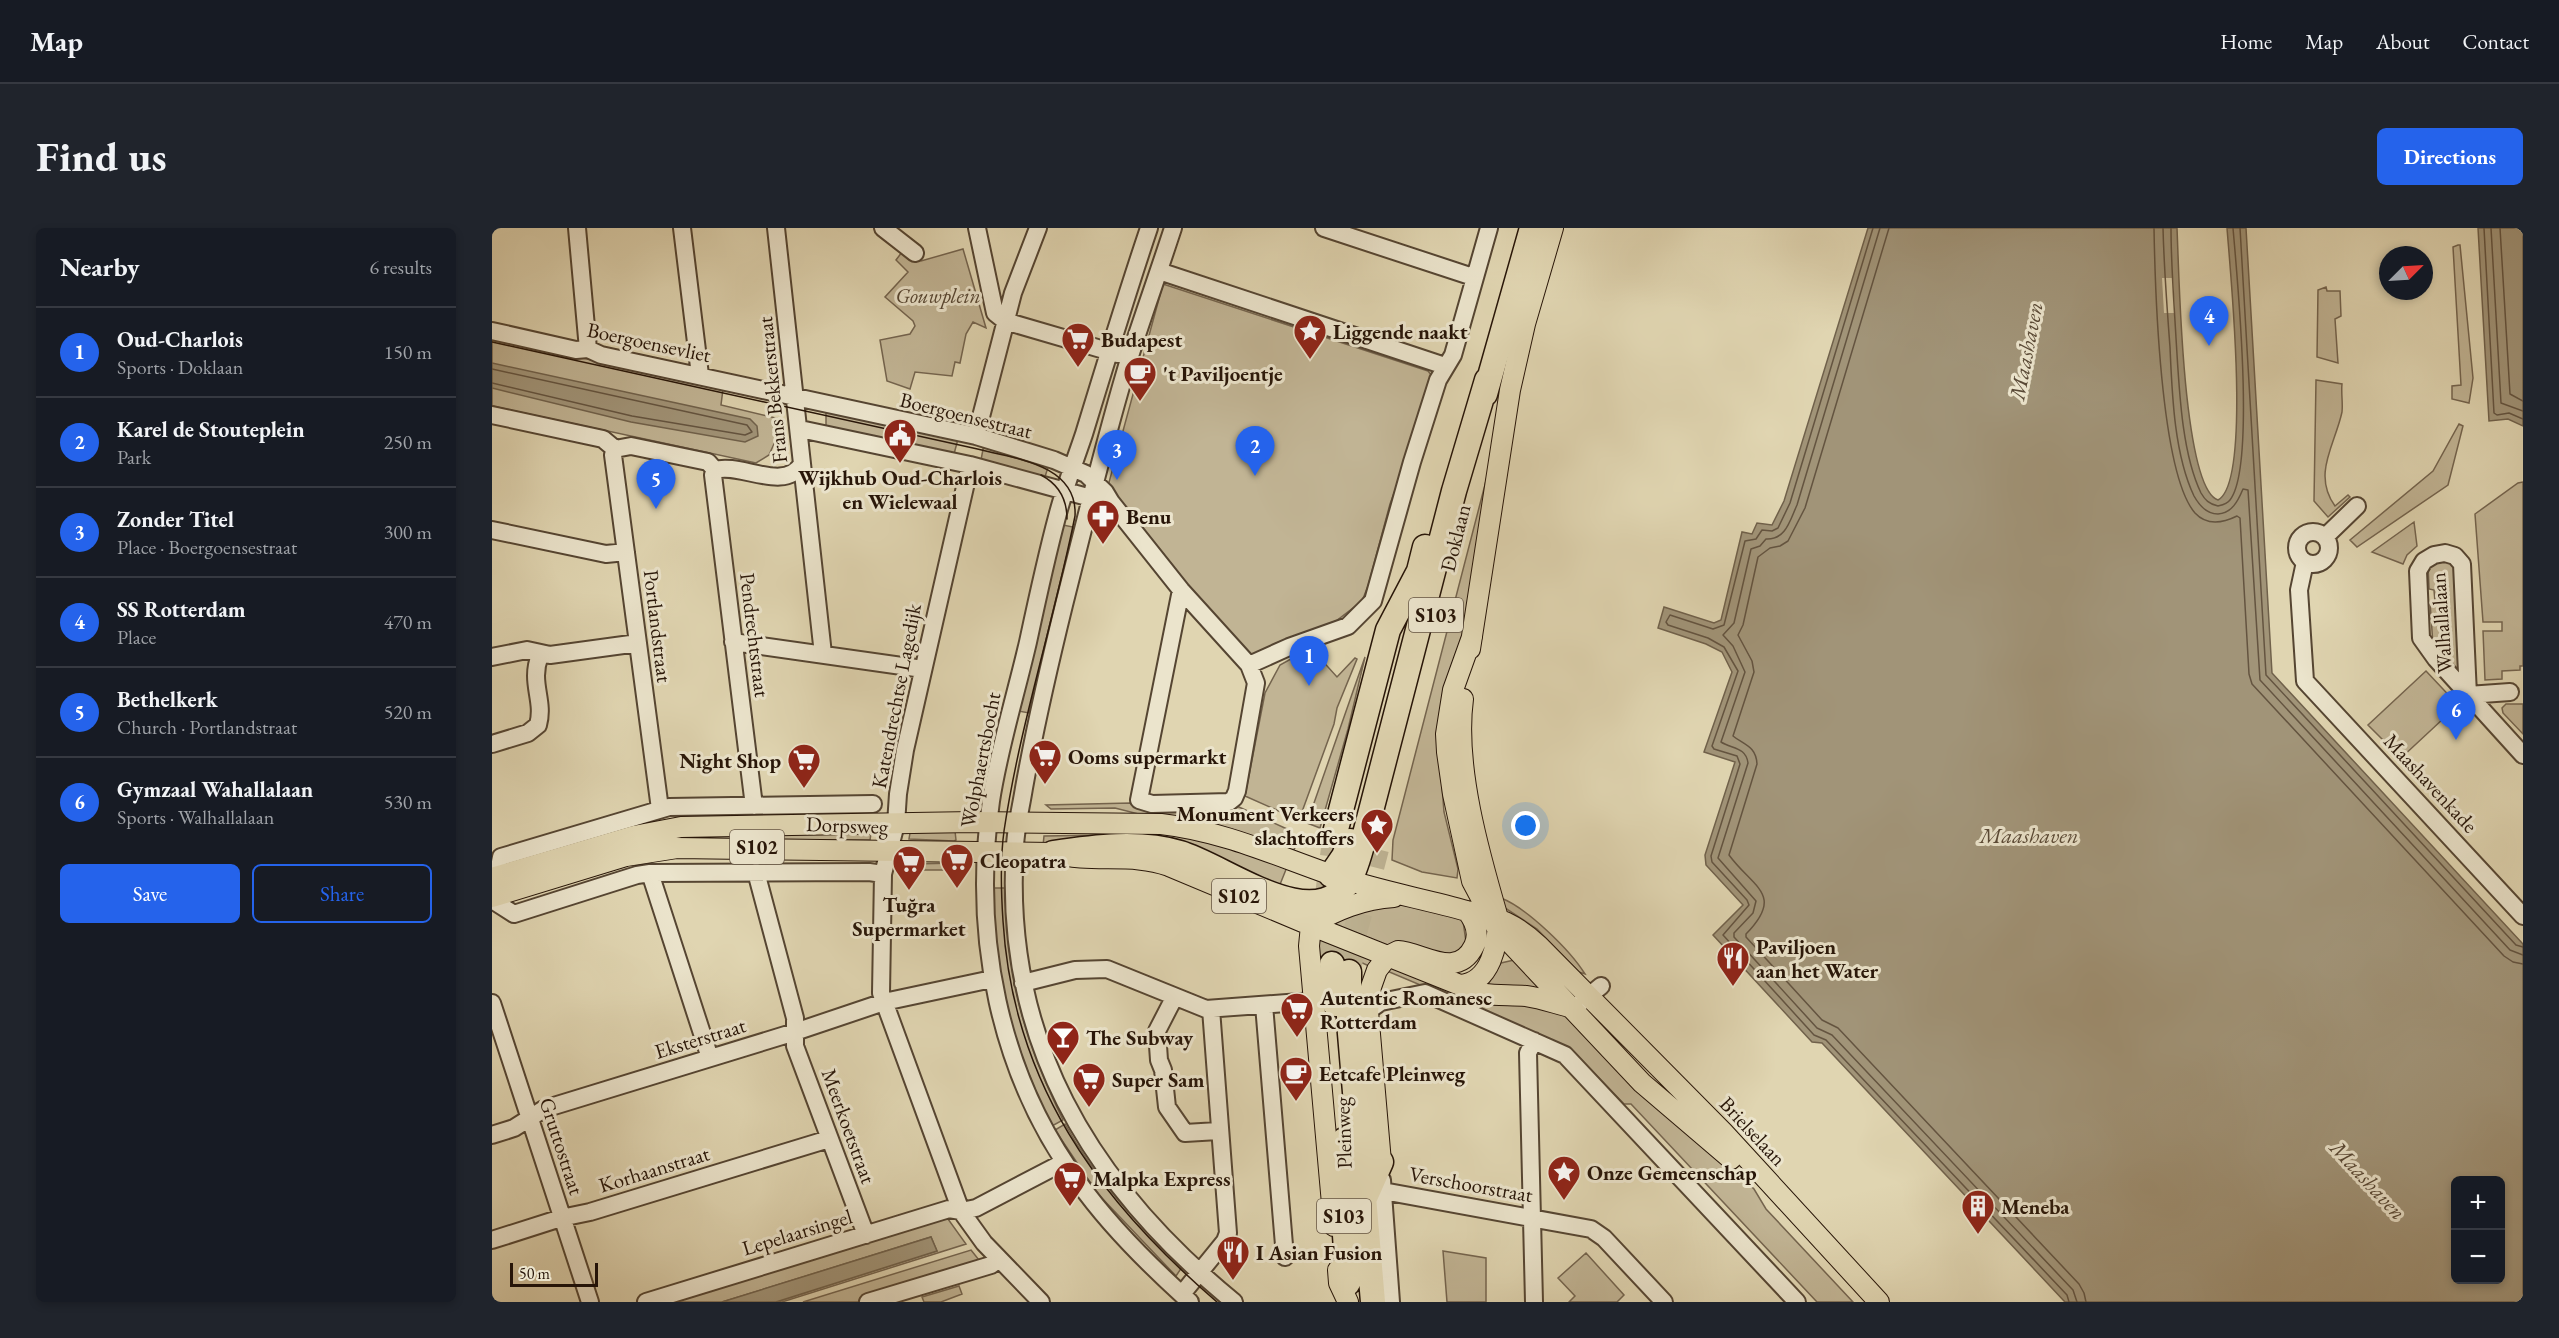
<!DOCTYPE html>
<meta charset="utf-8">
<style>
body{margin:0;font-family:"EB Garamond",serif;background:#20242c;color:#f1f3f6}
.controls{position:absolute;right:18px;bottom:18px;display:grid;overflow:hidden;border-radius:9px;box-shadow:0 3px 9px #0003}
.controls button{width:54px;height:54px;display:grid;place-items:center;padding:0;border:0;border-bottom:2px solid #363941;background:#171b24;color:#f1f3f6;font:30px sans-serif}
.compass{position:absolute;left:1887px;top:18px;width:54px;height:54px;border-radius:50%;background:#171b24;box-shadow:0 3px 9px #0003;rotate:66deg}
.scale{position:absolute;left:18px;bottom:15px;width:88px;box-sizing:border-box;padding-left:6px;border:3px solid #271508;border-top:0;font-size:16px;line-height:21px;white-space:nowrap;color:#271508;-webkit-text-stroke:4px #ebe4cc;paint-order:stroke}
.you{position:absolute;left:1034px;top:598px;width:21px;height:21px;margin:-15px;border:4px solid #fff;border-radius:50%;background:#1a73e8;box-shadow:0 0 0 9px #1a73e833}
.badge{display:grid;place-items:center;width:39px;height:39px;border-radius:50%;background:#2563eb;color:#fff;font-size:20px;font-weight:700}
.pin{position:absolute;translate:-50% -50px;filter:drop-shadow(0 2px 3px #0008)}
.pin::after{content:'';position:absolute;top:32px;width:21px;height:18px;background:inherit;clip-path:polygon(0 0,100% 0,50% 100%)}
.list{margin:0;padding:0;list-style:none}
h2{display:flex;justify-content:space-between;align-items:center;height:78px;margin:0;padding:0 24px;font-size:26px}
h2 small{font-size:20px;font-weight:400;color:#9ea1a6}
.list li{display:grid;grid-template-columns:39px 1fr auto;gap:18px;align-items:center;box-sizing:border-box;height:90px;padding:0 24px;border-top:2px solid #363941}
.list b{display:block;font-size:22px;white-space:nowrap}
.list p{margin:0;font-size:20px;white-space:nowrap;color:#9ea1a6}
.list em{font-size:20px;font-style:normal;color:#9ea1a6}
.actions{display:flex;gap:12px;padding:18px 24px}
.actions a{flex:1;padding:14px 0;border:2px solid #2563eb;border-radius:9px;text-align:center;font-size:21px;color:#2563eb}
.actions .main{background:#2563eb;color:#fff}
.map{position:relative;flex:none;width:2031px;height:1074px;overflow:hidden;border-radius:9px}
header{display:flex;align-items:center;gap:36px;box-sizing:border-box;height:84px;padding:0 30px;background:#171b24;border-bottom:2px solid #363941}
header strong{font-size:28px}
nav{display:flex;gap:33px;margin-inline-start:auto;font-size:21px}
.intro{display:flex;align-items:center;justify-content:space-between;box-sizing:border-box;height:144px;padding:0 36px}
h1{margin:0;font-size:42px}
.button{padding:15px 27px;border-radius:9px;background:#2563eb;color:#fff;font-size:21px;font-weight:700}
main{display:flex;gap:36px;padding:0 36px}
aside{flex:1;background:#171b24;border-radius:9px;box-shadow:0 3px 9px #0003}
.map>svg:first-child{display:block}
</style>
<header>
<strong>Map</strong>
<nav><a>Home</a><a>Map</a><a>About</a><a>Contact</a></nav>
</header>
<div class="intro"><h1>Find us</h1><a class="button">Directions</a></div>
<main>
<aside>
<h2>Nearby<small>6 results</small></h2>
<ul class="list">
<li><span class="badge">1</span><div><b>Oud-Charlois</b><p>Sports · Doklaan</p></div><em>150 m</em></li>
<li><span class="badge">2</span><div><b>Karel de Stouteplein</b><p>Park</p></div><em>250 m</em></li>
<li><span class="badge">3</span><div><b>Zonder Titel</b><p>Place · Boergoensestraat</p></div><em>300 m</em></li>
<li><span class="badge">4</span><div><b>SS Rotterdam</b><p>Place</p></div><em>470 m</em></li>
<li><span class="badge">5</span><div><b>Bethelkerk</b><p>Church · Portlandstraat</p></div><em>520 m</em></li>
<li><span class="badge">6</span><div><b>Gymzaal Wahallalaan</b><p>Sports · Walhallalaan</p></div><em>530 m</em></li>
</ul>
<div class="actions"><a class="main">Save</a><a>Share</a></div>
</aside>
<div class="map">
<svg width="2031" height="1074" viewBox="0 0 2031 1074">
<rect width="100%" height="100%" fill="#e0d5b1"/>
<filter id="stains"><feTurbulence type="fractalNoise" baseFrequency=".00333" numOctaves="4"/><feColorMatrix values="0 0 0 0 .2 0 0 0 0 .09 0 0 0 0 .02 0 0 0 .5 -.17"/></filter>
<radialGradient id="worn" r=".72"><stop offset=".6" stop-color="#630" stop-opacity="0"/><stop offset="1" stop-color="#630" stop-opacity=".3"/></radialGradient>
<path fill="#c1b494" stroke="#74644e" stroke-width="1.5" d="M1966,17H1968L1981,150L1977,175L1960,171V158L1969,157L1961,19Z
M471,21L494,100L481,94L474,106L468,135L463,134L460,148L423,144L418,161L395,153L388,112L418,106L423,98L421,93L393,69L416,44L404,32L410,24L429,33Z
M671,56L936,143L940,148L915,230L898,276L876,358L870,373L844,393L782,416L759,429L679,342L682,339L616,258Z
M1834,59L1835,63H1848L1849,88L1843,91L1846,135L1825,129L1826,62Z
M0,110L231,161L229,177L292,192L294,207H286L277,227L264,235L0,178Z
M1824,152L1850,156C1849,165 1851,175 1850,184C1843,217 1820,246 1843,278L1856,267L1858,269L1836,289L1822,273Z
M334,181L466,211L462,226L334,198Z
M1967,196L1971,198L1956,257L1865,319L1858,312L1941,243Z
M492,216L557,236L552,252L489,232Z
M996,245L977,393L948,534L952,584L966,641L965,650L930,644L900,632L901,612Z
M2031,254V438H2028V442L2010,443V451L1993,452L1991,403H2010V394H1991L1983,286L2026,255Z
M1922,294L1925,318L1915,327L1911,336L1880,324Z
M571,297L581,299V303L537,485L526,483Z
M1953,331L1964,339L1967,443L1941,417L1938,374H1943L1942,362L1937,361L1936,336Z
M815,422L822,430L827,429L845,449L863,430L865,431L845,480L842,496L807,592L753,568L773,465L788,437Z
M873,429L856,501L828,600L815,595Z
M1934,443L1966,477L1909,530L1876,497Z
M2014,476H2031V506L2011,485L2010,480Z
M639,575L747,579L795,601L791,617L796,618L799,615L804,618L800,625L623,580L559,581L554,577Z
M463,603L464,612L462,613L417,611L418,605Z
M379,605L378,612L190,611L0,658L177,607Z
M677,606L725,613L795,639L787,659L551,618L552,608Z
M467,635L469,641L467,642H418L419,636Z
M501,660H513L514,662C513,747 534,816 571,892L560,898C529,836 508,771 503,702C502,689 499,673 501,660Z
M1009,670C1035,680 1078,722 1093,746L1087,744L1045,701L1010,678Z
M900,674L966,690L971,693L974,714L966,725L942,727L908,713L892,720L839,700L844,689Z
M826,708L882,729L879,739L825,714Z
M1022,732L1068,771L993,761L1009,735Z
M900,738L1073,785L1262,961L1274,981L1361,1074H1325L1139,876H1132L1078,820L895,743Z
M573,896C603,951 646,996 690,1039L684,1048L606,966L563,902Z
M449,991H456L474,1016L290,1074H284L445,1023L439,1009L230,1074H179Z
M479,1022L487,1032L488,1037L368,1074H311Z
M951,1023L994,1030V1074H955Z
M1094,1025L1132,1067L1125,1074H1077L1083,1068L1066,1050Z
M467,1058L470,1066L449,1074H432L430,1069Z"/>
<path fill="#a19478" stroke="#70614b" stroke-width="1.5" fill-rule="evenodd" d="M1376,0H1685C1687,41 1690,260 1726,272C1760,254 1738,42 1735,0H1754L1780,445L2031,716V1074H1573L1330,815L1320,814L1221,707L1251,677L1214,637L1213,627L1243,534L1212,524L1240,444L1230,424L1214,416L1166,400L1172,379L1222,395L1229,392L1250,304L1260,306L1265,295L1280,297L1292,273ZM1964,952H2008V1052H1964Z
M1986,0H2031V198L2016,191L1997,193Z
M0,135L258,191L265,198L266,208L253,214L139,194L0,160Z
M439,1009L445,1023L284,1074H230Z"/>
<path fill="#e0d5b1" d="M1670,50H1681L1683,85H1672Z"/>
<g fill="none" stroke-linecap="round" stroke-linejoin="round">
<path stroke="#645440" stroke-width="1.5" d="M1381,0L1298,275L1286,300L1280,303L1270,302L1264,311L1253,313L1232,397L1221,401L1178,387L1174,394L1176,397L1216,410L1232,419L1246,443L1220,518L1222,521L1245,528L1248,536L1219,628L1220,634L1255,672L1257,677L1231,707L1322,807L1334,812L1575,1067L1577,1074
M1388,0L1305,277C1298,292 1294,312 1274,311L1268,318L1259,321L1242,395L1231,407L1241,418L1253,444L1229,514C1240,521 1254,519 1256,535L1226,630L1264,673L1261,685L1242,705V709L1325,800L1340,807L1581,1062L1585,1074
M1397,0L1313,280L1296,313L1288,318L1278,320L1266,329L1251,397L1246,407L1260,433L1262,444L1241,508C1252,517 1264,518 1265,536L1237,627C1261,660 1293,666 1254,706V709L1330,792L1346,800L1587,1056L1592,1065L1594,1074
M1662,0C1663,58 1668,245 1703,285C1715,298 1731,295 1745,288L1748,290L1757,446L1760,456L2012,728L2021,734L2031,736
M1671,0C1672,40 1675,80 1678,119C1680,165 1682,226 1702,268C1707,277 1715,286 1726,286C1740,285 1746,273 1751,261L1756,262L1768,452L2018,722L2031,727
M1679,0C1679,37 1682,74 1684,110C1687,156 1689,224 1709,265C1713,272 1717,276 1726,278C1730,277 1735,276 1738,272C1764,239 1745,48 1741,0
M1748,0L1774,447L2024,717L2031,719
M1992,0L2002,185L2005,187L2017,185L2031,191
M1999,0L2009,175L2031,183
M2008,0L2018,166L2031,173
M0,141L255,197L260,204L253,207L140,188L0,155"/>
<path stroke="#bbaf8f" stroke-width="24" stroke-dasharray="24 12" stroke-linecap="butt" d="M840,736L835,667L843,605
M857,744L863,705L885,621"/>
<defs>
<path id="minor" d="M85,0L96,121
M190,0L208,147
M284,0L331,426
M391,0L423,25
M485,0L503,85L513,93L626,126
M657,0C634,68 613,137 592,206C583,233 572,261 565,289C554,330 545,372 536,414C524,466 507,520 499,573C480,707 506,845 587,955C618,999 658,1038 698,1074
M681,0C667,43 652,85 638,128C613,210 593,294 572,377C557,438 543,499 532,560C529,579 524,599 523,618C510,811 597,955 742,1074
M832,0L981,49
M667,43L953,138
M0,103L84,122L96,121L109,127L484,208L562,232L594,246L613,264L619,274L689,362L757,437L764,455L745,563L742,570L737,574L660,576L647,572L689,362
M0,187L111,211L123,221L139,218L216,234L223,242C248,234 292,265 310,236
M308,201L478,237L610,273
M484,208L521,65L546,0
M123,221L121,227L168,581
M478,237L413,522L406,566L404,596L391,646L389,765L469,983L492,1015L549,1074
M223,242L221,247L262,578
M0,302L114,326L134,324
M1805 320a16 16 0 1 1 32 0a16 16 0 1 1-32 0Z
M1833,309L1865,278
M1813,334L1807,362L1813,453L2031,688
M241,414L431,441
M0,429L35,422L58,427L146,415
M757,437L797,419L856,398L881,373L920,234L946,152L961,127L997,0
M1976,467L1970,336L1963,328L1953,325L1942,327L1932,333L1926,343L1929,410L1944,431L2031,527
M1976,467L2018,464
M0,516L36,505L46,497C53,472 37,455 48,427
M264,644L303,790V818L374,1007
M158,645L218,830
M5,649L9,629L177,579L381,576
M0,672L22,686L145,647L158,645L377,644L391,646
M531,755L583,742L615,741L714,781L822,773
M682,770L665,803L667,832L671,842L675,879L693,905L726,903
M0,775L98,1074
M1087,776L1109,758
M772,777L793,1029
M876,783L889,774L933,765L1073,827L1305,1074
M1042,813L1036,825L1042,1074
M0,907L22,900L52,881L303,804L392,774L500,751
M890,952L899,1074
M891,963L1099,1001L1112,1010L1172,1074
M0,1012L69,990L98,984L337,911
M690,1066L733,1013L736,1005L719,781
M154,1074L457,981L469,983L484,980L572,934
M376,1074L499,1037L507,1031"/>
<path id="major" d="M980,409L961,462L954,506L955,524L961,566L980,653L1006,702L1150,855L1239,931
M978,421L1018,162L1033,96L1061,0
M0,650L142,608L189,599L481,594L669,596C730,603 780,626 837,646C881,662 929,670 975,683C1005,688 1025,697 1047,718L1231,904L1387,1074
M0,669L134,628L185,620L561,625C600,636 640,624 677,638L818,697L968,757C988,770 1010,766 1034,768C1049,770 1065,776 1081,780
M820,687L817,718L842,998
M818,697C845,682 870,671 902,669
M968,757C999,755 1006,716 1006,690C987,625 962,538 971,471
M889,934L876,783L879,759L885,742L896,728L906,723C930,724 965,753 982,718C988,706 983,693 975,683
M846,1042L847,1055L856,1074"/>
<path id="highway" d="M993,166L1040,0
M843,605L896,402L927,343L933,319
M561,625C602,619 648,613 688,625C733,638 821,709 857,653C865,639 869,621 873,606L962,263L995,152
M839,647L852,628L858,613
M840,736L843,776
M857,744V794L881,1074
M852,912V991L856,1055
M873,970L889,934"/>
</defs>
<use href="#minor" stroke="#554532" stroke-width="20"/>
<use href="#major" stroke="#271508" stroke-width="22"/>
<use href="#highway" stroke="#271508" stroke-width="27"/>
<use href="#minor" stroke="#ebe4cc" stroke-width="16"/>
<use href="#major" stroke="#e0d5b1" stroke-width="20"/>
<use href="#highway" stroke="#e0d5b1" stroke-width="24"/>
<path stroke="#271508" stroke-width="1.5" d="M0,114L481,220C519,230 586,235 583,288C562,393 528,496 512,603C508,632 509,663 511,693C521,855 605,971 725,1074
M549,247C566,256 575,271 575,291"/>
</g>
<defs>
<symbol id="sight-pin" viewBox="-11 -11 22 30"><path d="M0 17L-7.5 6A9.5 9.5 0 1 1 7.5 6Z" fill="#8f2418" stroke="#ebe4cc"/><path d="M0-6L1.8-2.2L6-1.7L2.9 1.2L3.7 5.4L0 3.3L-3.7 5.4L-2.9 1.2L-6-1.7L-1.8-2.2Z" fill="#fff"/></symbol>
<symbol id="supermarket-pin" viewBox="-11 -11 22 30"><path d="M0 17L-7.5 6A9.5 9.5 0 1 1 7.5 6Z" fill="#8f2418" stroke="#ebe4cc"/><path d="M-6-5.5h2.5l.6 2H6L4.5 2H-2.5L-4.4-4H-6ZM-1.5 3.2a1.3 1.3 0 1 0 .1 0ZM3 3.2a1.3 1.3 0 1 0 .1 0Z" fill="#fff"/></symbol>
<symbol id="cafe-pin" viewBox="-11 -11 22 30"><path d="M0 17L-7.5 6A9.5 9.5 0 1 1 7.5 6Z" fill="#8f2418" stroke="#ebe4cc"/><path d="M-5.5-4.5H6V0H3Q3 3.5 0 3.5H-2.5Q-5.5 3.5-5.5 0ZM3-3.2v2h1.7v-2ZM-6 4.5H4V6H-6Z" fill="#fff"/></symbol>
<symbol id="civic-pin" viewBox="-11 -11 22 30"><path d="M0 17L-7.5 6A9.5 9.5 0 1 1 7.5 6Z" fill="#8f2418" stroke="#ebe4cc"/><path d="M-.6-6.5H3V-4.5H.6V-3L4-1V1h2V6H-6V1h2V-1L-.6-3ZM-1.2 2.5V6h2.4V2.5Z" fill="#fff"/></symbol>
<symbol id="pharmacy-pin" viewBox="-11 -11 22 30"><path d="M0 17L-7.5 6A9.5 9.5 0 1 1 7.5 6Z" fill="#8f2418" stroke="#ebe4cc"/><path d="M-2-6h4v4h4v4h-4v4h-4v-4h-4v-4h4Z" fill="#fff"/></symbol>
<symbol id="restaurant-pin" viewBox="-11 -11 22 30"><path d="M0 17L-7.5 6A9.5 9.5 0 1 1 7.5 6Z" fill="#8f2418" stroke="#ebe4cc"/><path d="M-5-6h1v4h1v-4h1v4h1v-4h1v5L-1.5 .5V6h-2V.5L-5-1ZM5-6V6H3V1.5H1.5Q1.5-4 5-6Z" fill="#fff"/></symbol>
<symbol id="bar-pin" viewBox="-11 -11 22 30"><path d="M0 17L-7.5 6A9.5 9.5 0 1 1 7.5 6Z" fill="#8f2418" stroke="#ebe4cc"/><path d="M-6-5H6L.8 .8V4.5H3.5V6h-7V4.5H-.8V.8Z" fill="#fff"/></symbol>
<symbol id="building-pin" viewBox="-11 -11 22 30"><path d="M0 17L-7.5 6A9.5 9.5 0 1 1 7.5 6Z" fill="#8f2418" stroke="#ebe4cc"/><path d="M-4-6H4V6H1V3H-1V6H-4ZM-2.5-4.3h1.7v1.8h-1.7ZM.8-4.3h1.7v1.8H.8ZM-2.5-1h1.7V.8h-1.7ZM.8-1h1.7V.8H.8Z" fill="#fff"/></symbol>
</defs>
<g fill-rule="evenodd">
<use href="#sight-pin" x="799" y="84" width="38" height="52"/>
<use href="#supermarket-pin" x="567" y="92" width="38" height="52"/>
<use href="#cafe-pin" x="629" y="126" width="38" height="52"/>
<use href="#civic-pin" x="389" y="188" width="38" height="52"/>
<use href="#pharmacy-pin" x="592" y="269" width="38" height="52"/>
<use href="#supermarket-pin" x="534" y="509" width="38" height="52"/>
<use href="#supermarket-pin" x="293" y="513" width="38" height="52"/>
<use href="#sight-pin" x="866" y="578" width="38" height="52"/>
<use href="#supermarket-pin" x="446" y="613" width="38" height="52"/>
<use href="#supermarket-pin" x="398" y="615" width="38" height="52"/>
<use href="#restaurant-pin" x="1222" y="711" width="38" height="52"/>
<use href="#supermarket-pin" x="786" y="762" width="38" height="52"/>
<use href="#bar-pin" x="552" y="790" width="38" height="52"/>
<use href="#cafe-pin" x="785" y="826" width="38" height="52"/>
<use href="#supermarket-pin" x="578" y="832" width="38" height="52"/>
<use href="#sight-pin" x="1053" y="925" width="38" height="52"/>
<use href="#supermarket-pin" x="559" y="931" width="38" height="52"/>
<use href="#building-pin" x="1467" y="959" width="38" height="52"/>
<use href="#restaurant-pin" x="722" y="1005" width="38" height="52"/>
</g>
<g text-anchor="middle" dominant-baseline="central" stroke-width="6" stroke-linejoin="round" paint-order="stroke">
<g fill="#ebe4cc" stroke="#625343" stroke-width="1.5">
<rect x="917" y="370" width="54" height="34" rx="4.5"/>
<rect x="238" y="602" width="54" height="34" rx="4.5"/>
<rect x="720" y="651" width="54" height="34" rx="4.5"/>
<rect x="825" y="971" width="54" height="34" rx="4.5"/>
</g>
<g font-size="20" font-weight="bold" fill="#271508">
<text x="944" y="387">S103</text>
<text x="265" y="619">S102</text>
<text x="747" y="668">S102</text>
<text x="852" y="988">S103</text>
</g>
<g font-size="21" font-style="italic" fill="#554532" stroke="#ebe4cc">
<text x="446" y="67">Gouwplein</text>
</g>
<g font-size="21" font-weight="bold" fill="#271508" stroke="#ebe4cc" text-anchor="start">
<text x="841" y="103">Liggende naakt</text>
<text x="609" y="111">Budapest</text>
<text x="671" y="145">'t Paviljoentje</text>
<text x="408" y="249" text-anchor="middle">Wijkhub Oud-Charlois<tspan x="408" dy="24">en Wielewaal</tspan></text>
<text x="634" y="288">Benu</text>
<text x="576" y="528">Ooms supermarkt</text>
<text x="289" y="532" text-anchor="end">Night Shop</text>
<text x="862" y="585" text-anchor="end">Monument Verkeers<tspan x="862" dy="24">slachtoffers</tspan></text>
<text x="488" y="632">Cleopatra</text>
<text x="417" y="676" text-anchor="middle">Tuğra<tspan x="417" dy="24">Supermarket</tspan></text>
<text x="1264" y="718">Paviljoen<tspan x="1264" dy="24">aan het Water</tspan></text>
<text x="828" y="769">Autentic Romanesc<tspan x="828" dy="24">Rotterdam</tspan></text>
<text x="594" y="809">The Subway</text>
<text x="827" y="845">Eetcafe Pleinweg</text>
<text x="620" y="851">Super Sam</text>
<text x="1095" y="944">Onze Gemeenschap</text>
<text x="601" y="950">Malpka Express</text>
<text x="1509" y="978">Meneba</text>
<text x="764" y="1024">I Asian Fusion</text>
</g>
<g font-size="21" fill="#271508" stroke="#ebe4cc">
<text transform="translate(157 114) rotate(12)">Boergoensevliet</text>
<text transform="translate(280 162) rotate(-96)">Frans Bekkerstraat</text>
<text transform="translate(474 187) rotate(14)">Boergoensestraat</text>
<text transform="translate(963 310) rotate(-76)">Doklaan</text>
<text transform="translate(1949 395) rotate(-94)">Walhallalaan</text>
<text transform="translate(166 398) rotate(83)">Portlandstraat</text>
<text transform="translate(263 407) rotate(83)">Pendrechtstraat</text>
<text transform="translate(404 468) rotate(-79)">Katendrechtse Lagedijk</text>
<text transform="translate(488 532) rotate(-79)">Wolphaertsbocht</text>
<text transform="translate(1939 555) rotate(47)">Maashavenkade</text>
<text transform="translate(355 597) rotate(2)">Dorpsweg</text>
<text transform="translate(208 810) rotate(-17)">Eksterstraat</text>
<text transform="translate(357 898) rotate(70)">Meerkoetstraat</text>
<text transform="translate(1261 903) rotate(47)">Brielselaan</text>
<text transform="translate(851 905) rotate(-92)">Pleinweg</text>
<text transform="translate(70 918) rotate(72)">Gruttostraat</text>
<text transform="translate(162 941) rotate(-17)">Korhaanstraat</text>
<text transform="translate(979 956) rotate(10)">Verschoorstraat</text>
<text transform="translate(305 1004) rotate(-17)">Lepelaarsingel</text>
</g>
<g font-size="22" font-style="italic" fill="#584835" stroke="#ebe4cc">
<text transform="translate(1534 123) rotate(-79)">Maashaven</text>
<text x="1537" y="607">Maashaven</text>
<text transform="translate(1876 952) rotate(47)">Maashaven</text>
</g>
</g>
<rect width="100%" height="100%" filter="url(#stains)"/>
<rect width="100%" height="100%" fill="url(#worn)"/>
</svg>
<div class="controls">
<button>+</button>
<button>−</button>
</div>
<svg class="compass" viewBox="-18 -18 36 36"><path d="M0-13l5 13h-10z" fill="#e53935"/><path d="M0 13l5-13h-10z" fill="#9ea1a6"/></svg>
<div class="scale">50 m</div>
<div class="you"></div>
<div class="pin badge" style="left:817px;top:458px">1</div>
<div class="pin badge" style="left:763px;top:248px">2</div>
<div class="pin badge" style="left:625px;top:252px">3</div>
<div class="pin badge" style="left:1717px;top:118px">4</div>
<div class="pin badge" style="left:164px;top:281px">5</div>
<div class="pin badge" style="left:1964px;top:512px">6</div>
</div>
</main>
